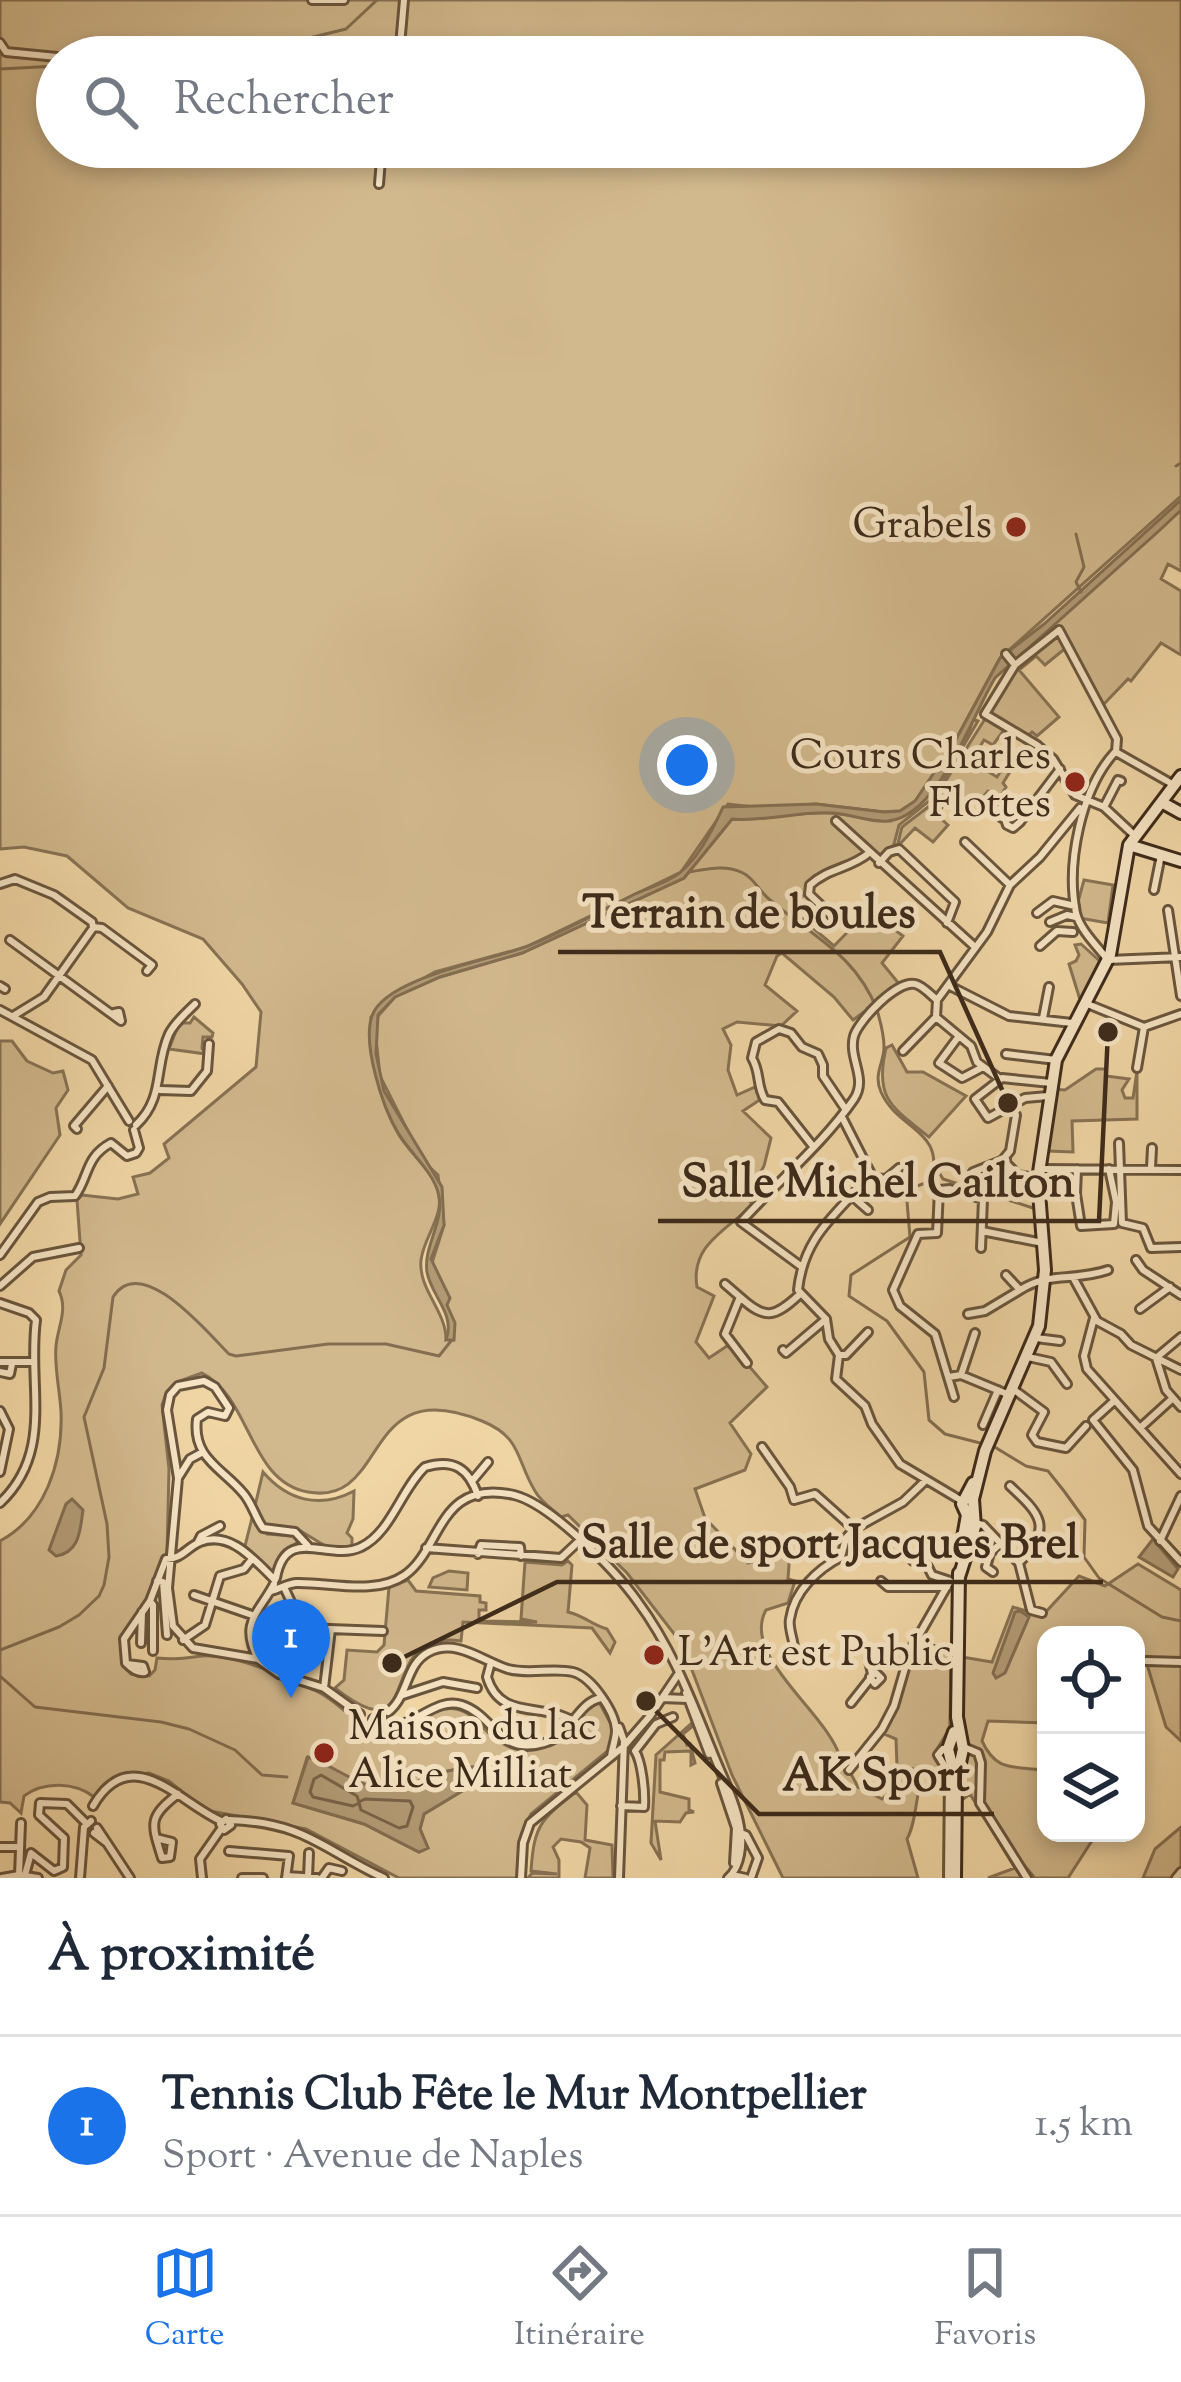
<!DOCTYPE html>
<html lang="fr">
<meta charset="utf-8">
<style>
body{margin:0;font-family:"Sorts Mill Goudy",serif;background:#f2f2f3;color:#1f2937}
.controls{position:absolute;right:36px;bottom:36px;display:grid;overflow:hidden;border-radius:24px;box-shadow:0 6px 18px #0003}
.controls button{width:108px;height:108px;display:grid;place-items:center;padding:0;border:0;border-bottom:3px solid #e0e1e3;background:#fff;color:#1f2937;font:60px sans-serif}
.you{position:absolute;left:687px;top:765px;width:42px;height:42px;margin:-30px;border:9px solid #fff;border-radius:50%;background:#1a73e8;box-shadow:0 0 0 18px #1a73e833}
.badge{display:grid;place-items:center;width:78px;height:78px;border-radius:50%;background:#1a73e8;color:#fff;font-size:39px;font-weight:700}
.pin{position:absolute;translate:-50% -99px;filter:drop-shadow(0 3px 6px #0008)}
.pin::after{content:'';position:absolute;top:63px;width:42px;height:36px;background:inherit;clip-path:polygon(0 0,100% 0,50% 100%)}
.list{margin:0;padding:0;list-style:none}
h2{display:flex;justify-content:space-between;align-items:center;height:156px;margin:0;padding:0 48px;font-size:51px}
h2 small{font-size:39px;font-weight:400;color:#747a83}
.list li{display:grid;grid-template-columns:78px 1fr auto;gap:36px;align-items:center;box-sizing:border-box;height:180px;padding:0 48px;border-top:3px solid #e0e1e3}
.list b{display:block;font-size:45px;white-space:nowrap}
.list p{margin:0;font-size:39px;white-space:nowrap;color:#747a83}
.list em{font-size:39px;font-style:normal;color:#747a83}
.icon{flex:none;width:66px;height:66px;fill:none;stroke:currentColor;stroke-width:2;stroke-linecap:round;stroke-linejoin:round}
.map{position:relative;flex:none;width:1181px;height:1878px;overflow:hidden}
.search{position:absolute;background:#fff;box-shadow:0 6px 18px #0003;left:36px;right:36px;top:36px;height:132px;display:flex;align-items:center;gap:30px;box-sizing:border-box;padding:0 42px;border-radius:66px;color:#747a83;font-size:45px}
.sheet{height:336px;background:#fff}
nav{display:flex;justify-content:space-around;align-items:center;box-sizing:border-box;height:168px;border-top:3px solid #e0e1e3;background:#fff;font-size:33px;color:#747a83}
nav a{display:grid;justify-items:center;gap:6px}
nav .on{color:#1a73e8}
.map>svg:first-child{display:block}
</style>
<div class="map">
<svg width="1181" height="1878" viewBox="0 0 1181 1878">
<rect width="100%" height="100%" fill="#f1d6a5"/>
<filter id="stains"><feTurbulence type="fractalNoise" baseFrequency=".00167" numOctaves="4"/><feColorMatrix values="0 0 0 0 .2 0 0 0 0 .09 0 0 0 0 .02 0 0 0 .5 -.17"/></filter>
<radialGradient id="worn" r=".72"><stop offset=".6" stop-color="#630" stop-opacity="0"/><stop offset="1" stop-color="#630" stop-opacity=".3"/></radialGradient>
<path fill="#d2b98d" stroke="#877254" stroke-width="3" fill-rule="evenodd" d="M0,0H1181V496L1000,658L954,743L916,801L900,811L884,812L816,804L765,808L728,804L681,872L526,947L435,972L397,993L371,1017C370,1056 379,1101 399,1135C410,1153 430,1169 437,1188C447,1214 424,1235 421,1260C418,1289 446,1311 446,1339L453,1340L452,1320L431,1266L444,1225L438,1175L423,1161L380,1076L375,1029L378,1016L395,997L440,977L522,953L684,878L732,819C765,821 797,811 831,813C851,814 871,820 891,821C925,795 962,763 973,719L978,721L933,798L899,825L893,848L879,860L838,823L869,856L812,886L791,909L834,946L869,910L903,936L882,963L900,985L853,1020L834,997L782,953L777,956L765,985L797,1011L781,1026L737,1022L723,1029L731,1045L728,1070L737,1095L755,1087L761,1099L743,1111L771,1138L764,1166L746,1198L753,1204C728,1230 690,1244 697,1287L714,1296L696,1342L709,1358L730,1344L767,1387L730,1423L751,1454L745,1470L695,1489L705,1518L748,1563L790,1551L788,1579L795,1581L788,1603L766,1610C740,1657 829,1713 841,1760L855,1755L859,1760L850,1772L858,1787L882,1799L893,1789L898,1771L922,1776C916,1796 916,1823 907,1839L918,1878H783L732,1775L682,1644L627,1573L568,1515L561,1517C552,1509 541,1502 535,1491C516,1460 522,1437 482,1421C360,1371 390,1507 308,1492C249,1482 251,1397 202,1373L177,1382L167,1391L162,1405L169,1469L167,1553L148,1600L120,1638L122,1663L131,1674L149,1676L155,1670L157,1658C174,1660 187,1658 202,1656C234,1653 287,1678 316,1691C338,1701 355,1725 378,1731C409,1739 428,1704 456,1709C472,1712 480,1726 492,1736C530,1768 569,1741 588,1705L599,1702L613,1728L610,1749L531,1814L521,1835L518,1878H399L306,1829L205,1810L169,1781L149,1773L122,1776L94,1797C75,1782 44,1781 24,1796L21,1813L10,1803L0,1802V1541C45,1517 63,1462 61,1412C60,1391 54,1367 56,1346C58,1326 68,1310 59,1291L66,1270L81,1255L77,1200L82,1195L118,1199L138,1194L133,1177L150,1173L169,1158L164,1144L256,1067L261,1012L242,984L203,939L128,908L67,856L24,847L0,849ZM57,57H1124V147H57ZM307,1758C338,1768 370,1797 404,1789C413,1786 420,1779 429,1776C446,1771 468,1766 485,1767L488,1772L482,1779L424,1814L420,1829L428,1848L419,1852L364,1824L293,1803Z
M1181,510V571L1168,564L1161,579L1181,591V655L1161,643L1131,681L1128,679L1103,705L1059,629L1015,662L1013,659Z
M1058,633L1067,647L1045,665L1036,656L1019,670L1059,717L1037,736L1032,732L1028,736L992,716C989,681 1033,653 1058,633Z
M985,719L1006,727L993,745L984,740L971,761L997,777L1006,763L1013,767L1003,783L1006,787L1000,797L988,791L982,798L972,795L962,805L952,796L939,811L931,804Z
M928,807L948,825L933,842L915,828L897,847L902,827Z
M1084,880L1113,885L1108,923L1079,918L1078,902Z
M1081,944L1103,964L1081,1003L1069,964L1076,961L1079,955L1075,945Z
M194,1017L213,1033L212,1037H203L202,1048L206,1054L169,1049L179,1023H190Z
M0,1041H12L27,1061L53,1073L63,1071L68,1090L56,1108L60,1135L0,1224Z
M892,1045L907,1072H923L966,1096L929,1137C892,1107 874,1099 886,1048Z
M1096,1069H1106V1076L1129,1079L1122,1090L1125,1098H1133L1137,1071V1119L1072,1121L1073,1152L1048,1151L1053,1089L1065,1090Z
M263,1472C288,1501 320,1509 354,1491L353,1519L347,1533L352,1538V1547H327L299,1530L264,1525L255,1506Z
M252,1518L267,1534L294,1536L300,1540L280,1557L272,1572L245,1546Z
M568,1561L572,1565L568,1612C587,1617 590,1624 607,1629L615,1642L610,1653L592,1628L463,1622L461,1641C372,1627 428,1761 335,1688L344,1680L347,1650L377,1652L384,1645L389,1587L408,1580L416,1591L480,1596V1602L486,1603V1610H479V1621L537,1622L521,1619L525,1562L562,1565Z
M1138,1564L1181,1590V1741L1166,1727L1146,1661L1136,1657V1635H1046V1723L988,1721L982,1741C996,1771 1011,1766 1042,1770L1046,1766V1833H1097L1068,1878H1035L1023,1864L1016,1869L1023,1878H988L1015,1868L970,1794L958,1803L962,1657L992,1662L1013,1607L1042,1616L1079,1576L1105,1586Z
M449,1571L468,1573L467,1590L429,1587L433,1578Z
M932,1645L951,1650L950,1728L934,1754L946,1775L897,1766L896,1739L884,1734L911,1662L922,1664Z
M692,1723L693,1726L683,1734L687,1745L690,1744L695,1763L691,1765V1751L665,1752L664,1760H660V1792L689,1799V1810L694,1812L686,1813L680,1822L655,1821L661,1860L651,1843L656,1755Z
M576,1792L587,1805L585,1840L612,1845L613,1878H585L590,1848L581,1842L561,1839L553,1847L559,1860V1878H528L532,1873L557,1874L531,1871C534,1825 541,1819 576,1792Z
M1181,1827V1878H1143L1155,1849Z"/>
<path fill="#b39c76" stroke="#836e51" stroke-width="3" d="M1181,500V510L1161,529L995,678C972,716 938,817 888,821C870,823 851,814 833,813C798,811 766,822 732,819L684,878L522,953L440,977L395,997L378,1015L376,1054L384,1091L442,1187L444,1225L431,1259L450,1298L447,1305L455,1323L454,1340H446C456,1314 431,1296 427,1272C423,1245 446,1221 438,1192C432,1170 408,1151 397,1131C383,1107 362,1045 372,1016C385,977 493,960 528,946C564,931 600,912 635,894C651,887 672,881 684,869C701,854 714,827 723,807L816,804L884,812L900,811L915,801L954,743L1000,658L1044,624Z
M72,1499L83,1510C80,1530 80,1552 56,1556L49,1550L66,1504Z
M1153,1539L1178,1569L1173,1577L1139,1557Z
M1020,1611L1029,1617L1005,1673L996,1678L993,1673L1015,1612Z
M308,1757C338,1767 362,1791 395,1790C409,1789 417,1780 430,1776C446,1771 469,1766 486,1767L488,1772L482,1779L424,1814L420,1829L428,1848L419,1852L364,1824L293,1803Z"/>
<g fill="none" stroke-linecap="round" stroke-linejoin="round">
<path stroke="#786348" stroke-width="3" d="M321,1775L357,1796L359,1802L365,1799L410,1801L413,1807L407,1826L399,1828L361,1810L359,1803L353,1806L313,1797L310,1792L314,1779Z"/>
<path stroke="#836e51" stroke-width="3" d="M124,57L174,46L301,40L346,29L377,0
M0,69L57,66
M1176,466L1181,463
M1076,534L1084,567L1076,582L1081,592
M689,872C707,869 726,864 743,873C754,878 759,891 769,899C811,936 856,954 877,1010C880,1020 884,1036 884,1047C884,1063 873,1074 881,1092C898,1131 946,1129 931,1181L906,1190L910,1237L851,1275L849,1296L887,1321L924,1372L929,1420L945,1434L984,1444
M937,1169L943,1179L1033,1208
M993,1446L1026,1466L1048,1471L1064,1491L1085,1520L1084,1557L1099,1578L1162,1617L1181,1621
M0,1650L59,1627L79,1615L99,1596L104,1585L109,1557L107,1524L84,1417L104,1368L113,1297C141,1252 206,1331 229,1354L236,1356L328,1344H386L439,1356L451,1341
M0,1676L35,1707L161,1722L189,1729L235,1750L262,1775L287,1777
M942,1766L935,1755L950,1729L952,1649"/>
<defs>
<path id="street" d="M312,0H344
M0,43L6,52L57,57
M73,57H96
M399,57L404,0
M379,184L382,147
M1006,654L1015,665
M1115,752C1081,789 1066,864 1076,913C1080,930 1098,947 1108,960L1181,957
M1116,752L1117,739L1059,630L1015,665L985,714L1037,745L1053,759L1075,795L1104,807L1134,835
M1116,752L1174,785
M1104,807L1118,780L1121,781
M1002,818L996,812L1001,807L1007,825L1013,828L1020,822L1060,769
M836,821L975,947
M965,842L1010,885
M879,863L889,852L899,849L955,902L947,923
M0,884L15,879L54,895L92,922L93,927L102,928L152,965L147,971
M1154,890L1161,855
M1168,910L1181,996
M1037,913L1053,901L1075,906
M832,916L809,894L810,885C828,868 850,869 869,853
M1050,922L1067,915L1076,917
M10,940L121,1021L119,1012L114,1013
M1040,946L1057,931L1073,932
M948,985L1009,1016L1072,1023
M0,986L5,989
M937,1000L987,932L1010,885L1040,857L1080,808
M937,1000L936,1017L971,1046L977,1062L1000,1079
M1085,1003L1144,1027L1181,1014
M0,1010L92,1060L129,1121
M13,1016L44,997L93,928
M1043,1018L1049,987
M959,1036L939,1063L962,1078L983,1067
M903,1051L936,1017
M1006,1054L1056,1060
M1137,1068L1144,1027
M160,1090L191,1091L207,1071L209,1044
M1048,1096L1025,1098L988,1118L975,1099L1002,1078L1051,1083
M136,1125C165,1098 154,1067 169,1034C175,1022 186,1013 195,1004
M77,1129L74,1126L108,1086
M1119,1143L1122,1223L1143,1228L1151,1248L1181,1247
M812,1145L778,1102L765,1100C756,1085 761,1073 752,1058L756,1042L779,1029L791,1033L802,1047L818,1054L823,1065V1076L846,1110
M1006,1158V1163L1001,1162L1010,1151L1016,1115
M1006,1163L1018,1175L1038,1179
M1151,1168L1152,1148
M1041,1169L1181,1170
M1077,1169L1076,1194L1081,1226L1114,1224L1116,1202L1109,1169
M973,1172L1001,1161
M869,1178L886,1179L899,1168
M851,1195L868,1210
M982,1231L1043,1243
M0,1255L38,1202L50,1197L75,1196C89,1177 85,1157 111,1143L127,1156L136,1153L139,1148L134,1130
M1136,1260L1143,1270L1181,1295
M802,1267L741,1222C778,1181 823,1144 854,1099C868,1078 848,1059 854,1036C859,1020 897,980 915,984C922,985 932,996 937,1000
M1006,1275L1020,1290C1050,1271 1073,1282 1108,1270
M1074,1279L1097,1321L1121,1334L1131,1345L1181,1370
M725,1284L740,1297
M0,1286L33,1257L79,1248
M0,1303L29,1313L36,1320C27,1385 55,1451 0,1503
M1140,1309L1170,1287
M968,1314L985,1311L1020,1290
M1094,1318L1084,1356L1087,1369L1181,1474
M1036,1338L1060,1341
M783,1350L786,1353L826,1319
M839,1355L829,1339L826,1319L798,1290C804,1234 838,1214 871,1174L842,1117
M839,1355L836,1379L865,1406L872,1424L900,1464L962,1501
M839,1355H846L868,1332
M1028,1357L1051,1362L1067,1384
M1156,1358L1166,1390L1181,1407
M1156,1358L1181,1337
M0,1362H32
M747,1363L725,1334L740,1297C765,1320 774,1318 799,1295
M0,1372L10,1374L12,1364
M961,1375L975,1333
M949,1377L961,1375L1007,1394
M1013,1389L1044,1412L1032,1435L1037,1442L1066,1448L1086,1426
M954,1397L935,1334L900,1306L893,1290L918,1234L937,1233L939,1190L950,1189L983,1199L981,1248
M1114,1401L1093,1420L1133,1470L1148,1526L1181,1562
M0,1411L9,1429L0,1472
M983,1425L998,1390
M1140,1428L1173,1398
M762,1447L790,1487L794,1500L815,1494L854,1529L903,1502L925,1481
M178,1478L190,1459L203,1452
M473,1480L488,1462
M1010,1486C1040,1514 1054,1527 1019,1563
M975,1523L983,1525L1019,1563L1031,1610L1042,1613
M1160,1541L1181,1496
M198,1542L201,1536L220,1526
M308,1546L295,1532L263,1528C255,1517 252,1503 243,1493C222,1468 192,1458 197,1419L208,1412L225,1416L229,1408L215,1387L204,1381L178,1386L170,1395L167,1410L178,1478L168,1588L173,1626L193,1648L258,1659L279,1674L324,1688L360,1714
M426,1548L561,1558L579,1541
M478,1554L481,1545L520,1547L521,1556
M913,1561L927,1565L932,1575L950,1581
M993,1572L986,1567L990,1553L1000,1544
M276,1578C286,1523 329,1563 361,1547C391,1533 401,1489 425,1467C454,1458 469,1469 478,1496
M157,1581L163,1582L167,1635
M881,1581L888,1587H947
M284,1587L303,1628L383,1631
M271,1591C280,1589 286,1584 296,1583C330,1582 375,1596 405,1575C442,1549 438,1478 514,1495C551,1504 616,1571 638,1602C673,1649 693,1704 715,1758C724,1780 736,1803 740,1827C743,1844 741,1867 728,1878
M194,1595L252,1615
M150,1601L153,1605V1651
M292,1638L294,1628H303
M183,1640L205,1625L220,1576L244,1569L252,1559
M141,1643L142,1612
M794,1649C794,1640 788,1628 790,1619C794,1591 818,1569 841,1557L846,1538L854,1529
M868,1657L872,1674
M258,1659C239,1622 259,1613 274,1584
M1146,1661L1181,1662
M491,1662L487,1677C500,1721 542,1702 573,1721
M127,1664L143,1666L145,1672C137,1673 132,1669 126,1663L124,1639L150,1601L166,1559C182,1559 186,1548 200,1542C231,1530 255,1561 275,1580
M876,1673L881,1678L875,1684L870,1677Z
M324,1688L331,1629
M686,1693L709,1754
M403,1695L443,1682L477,1688
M662,1698L687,1699
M851,1703L870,1679
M388,1712C409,1696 405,1664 429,1652C457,1638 482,1661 508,1669C530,1675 552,1667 573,1672C592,1677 615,1712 616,1730C616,1739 612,1748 611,1757
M380,1715L384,1722L378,1726L373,1719Z
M382,1725C413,1732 433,1696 462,1705C495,1716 498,1756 544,1743C572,1736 576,1703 601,1698
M966,1748L978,1753L981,1763L980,1803L1027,1878
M943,1749L938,1755L949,1773L948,1878
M849,1770L882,1729L894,1706L910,1651L950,1581
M721,1783L736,1828L734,1863
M93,1806C131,1740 180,1803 221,1821
M621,1806L644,1807C645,1792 642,1762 635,1751L656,1724L673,1717
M226,1819L231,1825L224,1830L220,1824Z
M229,1820C305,1822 323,1850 384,1878
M94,1833L107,1843L97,1828
M741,1833L746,1835L758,1858L751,1878
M156,1838L172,1842L170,1857L162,1858C151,1823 148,1817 178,1794
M107,1843L130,1878
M0,1847H20
M229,1851L289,1856L286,1878
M19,1875L21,1823
M25,1875L31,1853L54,1871L63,1867L64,1838L39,1815L40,1803L67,1804L86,1823
M732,1875L746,1878
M287,1876L317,1878
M308,1877L309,1853
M2,1878L19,1875L38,1878
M80,1878L84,1827L91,1821
M202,1878L200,1859L221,1829
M242,1878H263
M322,1878L329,1868L342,1871
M521,1878L523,1843L530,1823L623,1747L650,1716L679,1673
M619,1878L624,1741L619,1727
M1176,1878L1181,1872"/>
<path id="secondary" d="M1163,803L1181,813
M1129,845L1181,861
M962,1543L967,1515L962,1504L973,1483
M959,1577L975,1527L973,1499L985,1451L1039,1326L1045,1270L1038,1179L1056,1060L1110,955L1129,845L1181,776
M954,1732L948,1749L956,1781L955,1878
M956,1781L963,1749L957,1717L959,1573"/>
</defs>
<use href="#street" stroke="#69553d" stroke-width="12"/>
<use href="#secondary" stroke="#3c2a1a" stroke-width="16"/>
<use href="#street" stroke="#f6e4c4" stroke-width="6"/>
<use href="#secondary" stroke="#f6e4c4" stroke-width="10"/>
</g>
<g fill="#8f2418" stroke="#f6e4c4" stroke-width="4.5">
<circle cx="1016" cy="527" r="12"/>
<circle cx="1075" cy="782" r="12"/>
<circle cx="654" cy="1655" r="12"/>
<circle cx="324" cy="1753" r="12"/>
</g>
<g text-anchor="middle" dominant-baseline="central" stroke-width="10" stroke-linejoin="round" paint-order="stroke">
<g font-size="42" fill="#3c2a1a" stroke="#f6e4c4" text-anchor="end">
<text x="992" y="527">Grabels</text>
<text x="1051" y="758">Cours Charles<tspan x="1051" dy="48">Flottes</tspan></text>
<text x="678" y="1655" text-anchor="start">L'Art est Public</text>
<text x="348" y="1729" text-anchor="start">Maison du lac<tspan x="348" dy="48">Alice Milliat</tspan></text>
</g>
</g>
<path fill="none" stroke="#3c2a1a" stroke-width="4.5" d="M1008 1103L940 952H558M1108 1032L1099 1221H658M392 1663L557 1582H1103M646 1701L759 1814H994"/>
<g fill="#3c2a1a" stroke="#f6e4c4" stroke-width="4.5">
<circle cx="1008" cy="1103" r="12"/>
<circle cx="1108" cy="1032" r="12"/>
<circle cx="392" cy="1663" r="12"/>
<circle cx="646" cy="1701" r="12"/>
</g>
<g font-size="45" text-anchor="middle" font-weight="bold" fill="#3c2a1a" stroke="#f6e4c4" stroke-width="10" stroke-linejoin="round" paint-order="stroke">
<text x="749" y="927">Terrain de boules</text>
<text x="878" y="1196">Salle Michel Cailton</text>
<text x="830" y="1557">Salle de sport Jacques Brel</text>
<text x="876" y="1790">AK Sport</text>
</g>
<rect width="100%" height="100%" filter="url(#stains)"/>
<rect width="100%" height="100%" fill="url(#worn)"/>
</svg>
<div class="controls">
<button><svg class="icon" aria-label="locate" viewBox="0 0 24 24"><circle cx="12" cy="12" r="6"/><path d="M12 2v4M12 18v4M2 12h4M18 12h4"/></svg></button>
<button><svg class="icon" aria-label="layers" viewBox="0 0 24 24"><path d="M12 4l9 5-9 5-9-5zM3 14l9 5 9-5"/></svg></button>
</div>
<div class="you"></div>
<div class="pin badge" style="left:291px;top:1698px">1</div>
<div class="search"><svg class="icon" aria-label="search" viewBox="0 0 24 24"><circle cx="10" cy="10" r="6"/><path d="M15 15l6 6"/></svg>Rechercher</div>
</div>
<section class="sheet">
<h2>À proximité<small></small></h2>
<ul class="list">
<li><span class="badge">1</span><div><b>Tennis Club Fête le Mur Montpellier</b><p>Sport · Avenue de Naples</p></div><em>1.5 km</em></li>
</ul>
</section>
<nav>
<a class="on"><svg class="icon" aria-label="map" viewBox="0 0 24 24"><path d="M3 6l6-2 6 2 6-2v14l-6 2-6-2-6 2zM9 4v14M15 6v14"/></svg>Carte</a>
<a><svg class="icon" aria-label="directions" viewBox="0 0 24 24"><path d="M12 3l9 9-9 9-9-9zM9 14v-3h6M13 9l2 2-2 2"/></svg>Itinéraire</a>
<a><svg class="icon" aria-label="saved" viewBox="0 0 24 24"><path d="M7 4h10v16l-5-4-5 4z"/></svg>Favoris</a>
</nav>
